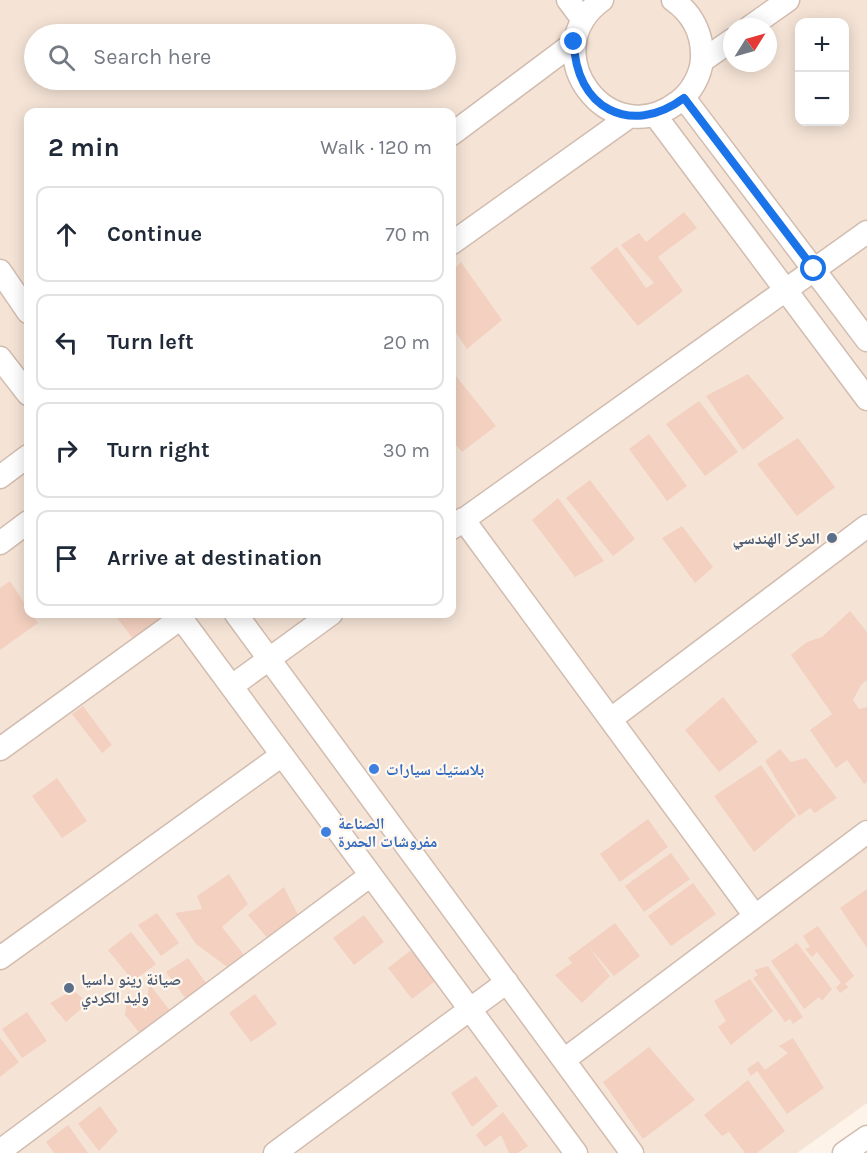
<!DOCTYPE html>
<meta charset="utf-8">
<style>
body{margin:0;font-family:Karla,"Noto Naskh Arabic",sans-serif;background:#f2f2f3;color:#1f2937}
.controls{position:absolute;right:18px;top:18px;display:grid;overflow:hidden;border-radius:12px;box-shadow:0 3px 15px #0003}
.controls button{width:54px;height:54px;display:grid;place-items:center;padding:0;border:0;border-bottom:2px solid #e0e1e3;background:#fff;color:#1f2937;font:30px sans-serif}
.compass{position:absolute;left:723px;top:18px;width:54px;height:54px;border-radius:50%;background:#fff;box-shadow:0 3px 15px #0003;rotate:53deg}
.stop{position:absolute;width:18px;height:18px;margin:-14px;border:4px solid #1a73e8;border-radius:50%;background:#fff}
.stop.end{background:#1a73e8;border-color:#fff;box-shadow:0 2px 6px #0008}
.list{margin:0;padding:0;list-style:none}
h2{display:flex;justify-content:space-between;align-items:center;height:78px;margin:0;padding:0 24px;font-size:26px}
h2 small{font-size:20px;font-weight:400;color:#747a83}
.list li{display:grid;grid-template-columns:39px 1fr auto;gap:18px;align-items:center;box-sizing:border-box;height:96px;margin:0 12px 12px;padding:0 12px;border:2px solid #e0e1e3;border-radius:12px}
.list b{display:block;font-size:22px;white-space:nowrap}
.list em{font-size:20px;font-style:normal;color:#747a83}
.icon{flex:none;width:33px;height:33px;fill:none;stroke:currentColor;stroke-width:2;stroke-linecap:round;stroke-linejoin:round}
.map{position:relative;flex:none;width:867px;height:1153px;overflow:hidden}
.search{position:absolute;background:#fff;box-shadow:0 3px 15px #0003;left:24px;top:24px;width:432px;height:66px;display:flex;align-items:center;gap:15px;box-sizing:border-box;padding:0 21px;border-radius:33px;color:#747a83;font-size:22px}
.panel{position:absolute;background:#fff;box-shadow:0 3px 15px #0003;left:24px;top:108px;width:432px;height:510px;border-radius:12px}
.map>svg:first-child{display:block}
</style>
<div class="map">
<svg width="867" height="1153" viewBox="0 0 867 1153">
<rect width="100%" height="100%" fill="#fdf3e8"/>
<path fill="#f5e4d6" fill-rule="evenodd" d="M0,0H867V1103L797,1153H0ZM800,22H844V122H800ZM732,27H768V63H732ZM34,34H446V80H34ZM28,112H452V614H28Z"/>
<path fill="#f3d0bf" d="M684,212L697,228L658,257L683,291L638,326L590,268L617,247L646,288L654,283L621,245L639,233L646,242Z
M461,262L502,320L467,349L452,327V271Z
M452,371L496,426L462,452L456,445L452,448Z
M748,374L784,418L743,450L706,396Z
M699,401L738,452L705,476L666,424Z
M649,434L687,486L667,501L629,449Z
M798,438L835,487L797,516L757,464Z
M590,480L635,539L613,556L566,498Z
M558,498L604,561L575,577L532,520Z
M682,526L713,567L695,583L662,538Z
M10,581L28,609V614H32L38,623L0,650V588Z
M850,611L867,632V680L861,685L853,700L859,709L867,707V782L864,784L847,760L836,768L810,730L832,714L791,655L807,642L822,637Z
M114,614H166L167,615L134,640Z
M723,697L758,742L719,772L685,730Z
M83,706L112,745L102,753L72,714Z
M780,749L791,762L806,758L837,798L815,813L810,808L799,816L765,761Z
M761,765L796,816L754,852L714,796Z
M57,778L87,821L62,838L32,796Z
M648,819L668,847L620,882L600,854Z
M671,853L690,879L644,912L625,886Z
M229,874L248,904L222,927L244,955L230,969L196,944L175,913L202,909L197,896Z
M693,883L716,914L671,946L648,916Z
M284,887L299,917L269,940L248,915Z
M867,889V948L840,908Z
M157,913L179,943L161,956L138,925Z
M364,915L384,942L354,965L333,938Z
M615,923L640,956L614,976L589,947L610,976L582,1003L555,975L572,963L568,958Z
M818,926L854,976L845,984L849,987L840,993L836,987L841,983L817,952L812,957L805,949L810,947L803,936Z
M131,932L156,964L133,981L108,950Z
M797,943L832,989L822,1001L819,997L804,1009L771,961Z
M414,948L438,979L412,999L388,968Z
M188,958L209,987L186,999L166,972Z
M768,966L803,1017L793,1024L790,1019L785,1022L753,978L758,975L754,970Z
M750,979L773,1011L731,1045L718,1027L726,1021L714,1001Z
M149,984L172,1013L143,1037L125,1015L128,991L137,1007V988L146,1012Z
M73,990L88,1003L66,1022L50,1003Z
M255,994L277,1024L251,1042L229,1013Z
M27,1012L47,1041L22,1058L2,1029Z
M0,1038L19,1062L0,1077Z
M793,1038L824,1088L787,1114L757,1071L751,1076L747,1069L758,1061L765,1070L788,1053L779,1046Z
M649,1047L695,1100L643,1139L603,1082Z
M476,1076L498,1106L472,1127L451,1093Z
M748,1080L785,1131L757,1153H745L729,1132L722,1136L704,1115Z
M100,1106L118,1131L99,1151L78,1124Z
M503,1112L528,1146L518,1153H509L501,1135L485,1147L476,1135Z
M68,1125L88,1153H54L46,1142Z"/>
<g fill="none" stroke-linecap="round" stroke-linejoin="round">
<defs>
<path id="minor" d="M568,0L583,20
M602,0C532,51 609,155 678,102C691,93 701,75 702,59C703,35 693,14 673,0
M750,27L788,0
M702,61L732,40
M684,98L867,340
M655,115L867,399
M452,134L575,42
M452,243L630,116
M0,271L28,312
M0,358L28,394
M0,477L28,456
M463,519L755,916
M452,528L867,232
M0,543L28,522
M178,614L576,1153
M236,614L632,1153
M232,686L331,614
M611,719L867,526
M0,749L181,618
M0,958L282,755
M564,1060L867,832
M0,1151L371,875
M275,1153L507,982
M844,1153L867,1137"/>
</defs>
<use href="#minor" stroke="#d2bcaf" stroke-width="25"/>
<use href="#minor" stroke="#fff" stroke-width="22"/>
</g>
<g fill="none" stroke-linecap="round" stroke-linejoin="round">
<path stroke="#1a73e8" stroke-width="8" d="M574,42C575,107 630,138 684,98L814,269"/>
</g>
<g fill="#5c6f8a" stroke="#fff7ee" stroke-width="2">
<circle cx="832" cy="538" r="6"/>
<circle cx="69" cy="988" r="6"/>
</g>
<g fill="#3f7fe0" stroke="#fff7ee" stroke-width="2">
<circle cx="374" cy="769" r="6"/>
<circle cx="326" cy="832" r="6"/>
</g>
<g text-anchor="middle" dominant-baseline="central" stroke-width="4.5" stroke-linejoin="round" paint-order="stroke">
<g font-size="16" font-weight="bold" fill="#4e5e75" stroke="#fff7ee" text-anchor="end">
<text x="820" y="538">المركز الهندسي</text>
<text x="81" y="979" text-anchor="start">صيانة رينو داسيا<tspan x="81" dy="18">وليد الكردي</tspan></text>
</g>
<g font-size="16" font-weight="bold" fill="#366cbe" stroke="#fff7ee" text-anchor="start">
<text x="386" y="769">بلاستيك سيارات</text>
<text x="338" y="823">الصناعة<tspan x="338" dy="18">مفروشات الحمرة</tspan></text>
</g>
</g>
</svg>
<div class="controls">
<button>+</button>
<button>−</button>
</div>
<svg class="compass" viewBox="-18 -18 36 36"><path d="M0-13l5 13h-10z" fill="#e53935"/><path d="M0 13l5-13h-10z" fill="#747a83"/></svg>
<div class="stop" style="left:814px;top:269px"></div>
<div class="stop end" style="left:574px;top:42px"></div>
<div class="search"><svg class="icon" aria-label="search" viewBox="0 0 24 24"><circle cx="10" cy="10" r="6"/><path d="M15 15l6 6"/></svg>Search here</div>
<section class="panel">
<h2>2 min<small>Walk · 120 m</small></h2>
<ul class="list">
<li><svg class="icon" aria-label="ahead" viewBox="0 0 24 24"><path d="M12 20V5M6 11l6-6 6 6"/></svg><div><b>Continue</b></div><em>70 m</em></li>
<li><svg class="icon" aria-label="left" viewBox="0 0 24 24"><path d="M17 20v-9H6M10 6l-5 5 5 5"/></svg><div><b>Turn left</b></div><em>20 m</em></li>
<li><svg class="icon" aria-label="right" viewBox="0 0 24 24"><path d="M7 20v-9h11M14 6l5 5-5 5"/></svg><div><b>Turn right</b></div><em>30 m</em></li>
<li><svg class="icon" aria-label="arrive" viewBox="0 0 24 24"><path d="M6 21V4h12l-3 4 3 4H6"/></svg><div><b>Arrive at destination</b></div></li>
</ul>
</section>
</div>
